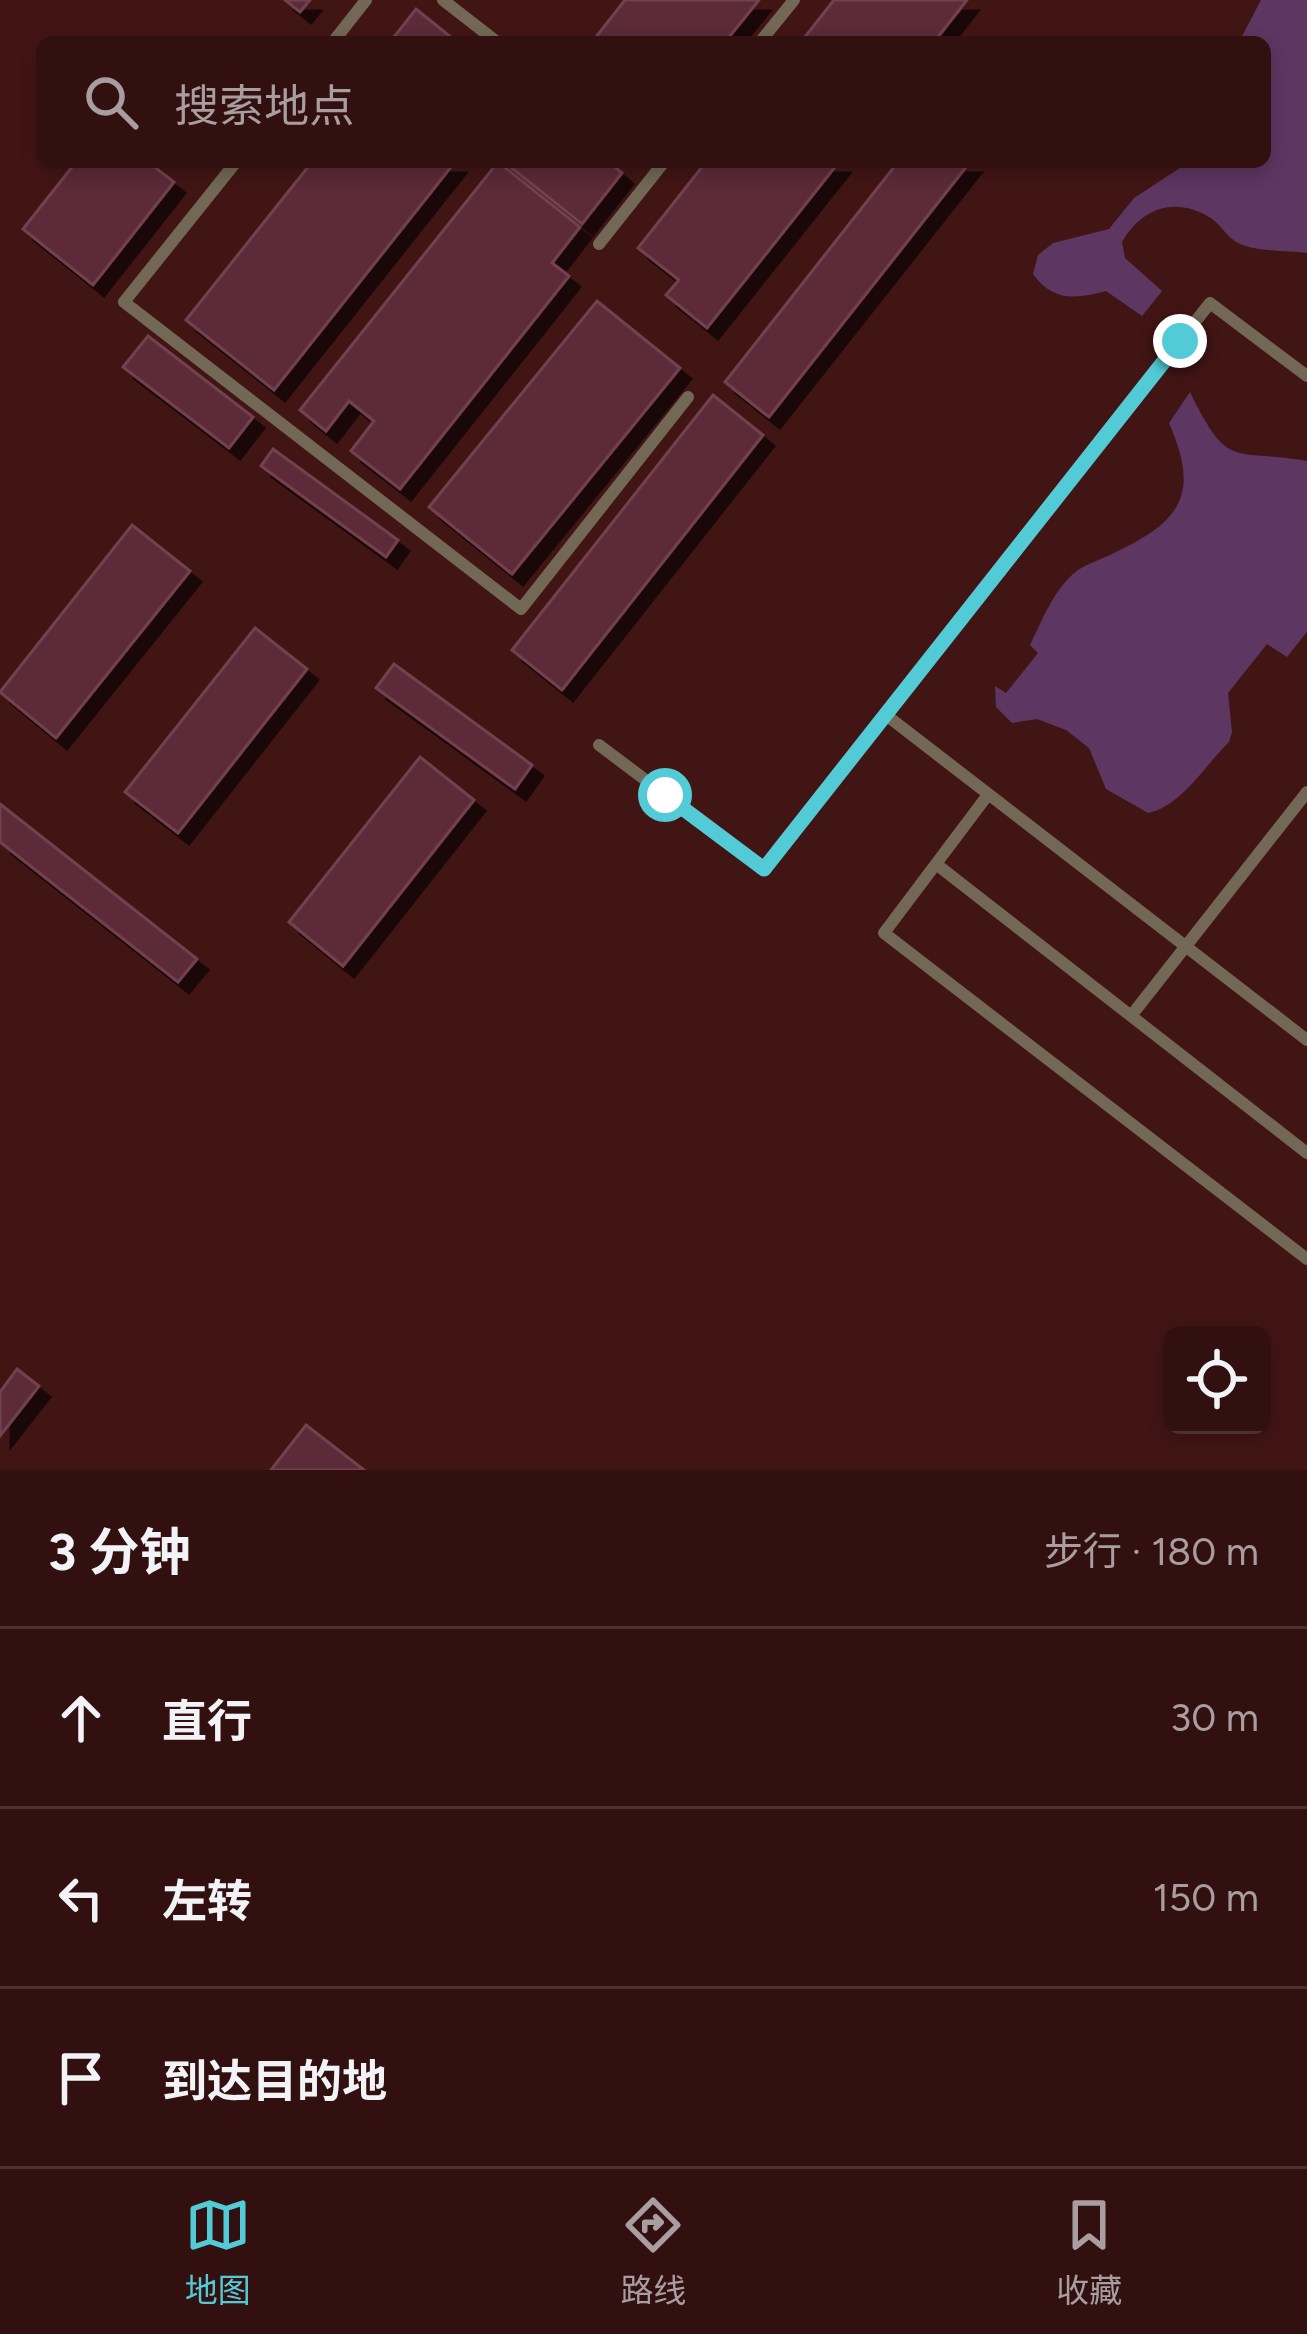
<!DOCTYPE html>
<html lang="zh">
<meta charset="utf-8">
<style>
body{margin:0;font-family:Figtree,"Noto Sans SC",sans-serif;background:#3a1919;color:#f1f3f6}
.controls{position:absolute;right:36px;bottom:36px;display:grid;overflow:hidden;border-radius:18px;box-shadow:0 6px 18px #0003}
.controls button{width:108px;height:108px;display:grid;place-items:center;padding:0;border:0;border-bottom:3px solid #4d3030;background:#321010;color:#f1f3f6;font:60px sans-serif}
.stop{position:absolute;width:36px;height:36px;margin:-27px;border:9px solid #52cbd7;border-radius:50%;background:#fff}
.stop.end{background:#52cbd7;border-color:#fff;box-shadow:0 3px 12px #0008}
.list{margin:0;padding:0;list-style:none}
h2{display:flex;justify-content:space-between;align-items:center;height:156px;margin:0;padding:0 48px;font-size:51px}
h2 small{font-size:39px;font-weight:400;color:#a89d9f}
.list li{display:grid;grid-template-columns:78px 1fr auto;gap:36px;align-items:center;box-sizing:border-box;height:180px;padding:0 48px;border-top:3px solid #4d3030}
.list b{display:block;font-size:45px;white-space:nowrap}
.list em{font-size:39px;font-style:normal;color:#a89d9f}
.icon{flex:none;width:66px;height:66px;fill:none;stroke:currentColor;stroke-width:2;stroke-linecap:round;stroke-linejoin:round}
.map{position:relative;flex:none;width:1307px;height:1470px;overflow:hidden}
.search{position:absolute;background:#321010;box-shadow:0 6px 18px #0003;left:36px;right:36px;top:36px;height:132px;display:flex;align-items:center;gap:30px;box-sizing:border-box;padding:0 42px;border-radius:18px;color:#a89d9f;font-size:45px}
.sheet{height:696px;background:#321010}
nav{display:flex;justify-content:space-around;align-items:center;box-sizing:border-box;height:168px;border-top:3px solid #4d3030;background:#321010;font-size:33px;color:#a89d9f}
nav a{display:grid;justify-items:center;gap:6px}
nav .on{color:#52cbd7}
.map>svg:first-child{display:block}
</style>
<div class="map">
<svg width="1307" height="1470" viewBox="0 0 1307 1470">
<defs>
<filter id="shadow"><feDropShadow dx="11" dy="11" stdDeviation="0" flood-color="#0009"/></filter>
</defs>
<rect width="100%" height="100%" fill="#421515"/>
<path fill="#5d3661" d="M1261,0H1307V253C1287,250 1258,252 1240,244C1228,239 1221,225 1211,218C1176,196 1142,207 1122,242L1125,258L1162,291L1142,316L1106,291C1076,299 1053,302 1033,274L1038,255L1053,243L1109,229L1134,198L1189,162H1265V42H1239Z
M1190,392C1229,472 1233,448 1307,461V632L1287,657L1267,644L1228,693L1232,732L1229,742C1205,765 1182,806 1148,813L1106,789L1089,748L1066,730L1037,719L1012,723L996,707L995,686L1006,693L1038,653L1030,645C1042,621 1052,593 1073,574C1084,564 1101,560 1114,553C1182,521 1200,494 1169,423Z"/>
<path fill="#5b2c39" stroke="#73414e" stroke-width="3" filter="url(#shadow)" d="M285,0H310L300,12Z
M625,0H759L725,42H592Z
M834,0H967L934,42H801Z
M416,9L457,42H390Z
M76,162H148L174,182L93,285L23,229Z
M312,162H455L274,390L186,320Z
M498,162L580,227L552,263L569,276L400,489L351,451L374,421L349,401L326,431L300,410Z
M504,162H609L622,173L582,224Z
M706,162H839L707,328L666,295L679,280L638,248Z
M898,162H970L769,417L725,382Z
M597,301L680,368L512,574L429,507Z
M148,336L253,417L229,448L123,367Z
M713,395L763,435L562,690L512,650Z
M273,449L398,540L386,557L261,466Z
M132,525L190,571L56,738L0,692Z
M255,628L307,669L178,833L125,792Z
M394,664L532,765L515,789L376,688Z
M420,757L474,800L343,966L289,922Z
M0,804L197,959L178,982L0,842Z
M17,1369L39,1386L0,1436V1392Z
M306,1425L364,1470H271Z"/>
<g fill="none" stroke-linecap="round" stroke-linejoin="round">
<path stroke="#726855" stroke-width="12" d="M443,0L497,42
M333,42L366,0
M760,42L794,0
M236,162L124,302L521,609L688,397
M599,244L664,162
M886,715L1307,1040
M599,745L764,869L1210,303L1307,376
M987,796L884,933L1307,1259
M936,864L1307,1153
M1131,1016L1307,792"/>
</g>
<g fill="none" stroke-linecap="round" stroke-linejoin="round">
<path stroke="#52cbd7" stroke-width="15" d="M665,795L764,869L1180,341"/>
</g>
</svg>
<div class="controls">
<button><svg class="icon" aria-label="locate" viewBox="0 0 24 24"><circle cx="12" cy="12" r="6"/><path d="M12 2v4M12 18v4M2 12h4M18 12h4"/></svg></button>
</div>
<div class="stop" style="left:665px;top:795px"></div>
<div class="stop end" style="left:1180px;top:341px"></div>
<div class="search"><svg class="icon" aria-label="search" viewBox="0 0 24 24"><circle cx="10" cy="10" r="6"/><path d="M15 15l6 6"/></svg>搜索地点</div>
</div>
<section class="sheet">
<h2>3 分钟<small>步行 · 180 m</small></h2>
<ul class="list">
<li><svg class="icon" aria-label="ahead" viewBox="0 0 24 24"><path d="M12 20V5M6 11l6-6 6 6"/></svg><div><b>直行</b></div><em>30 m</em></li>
<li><svg class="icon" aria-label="left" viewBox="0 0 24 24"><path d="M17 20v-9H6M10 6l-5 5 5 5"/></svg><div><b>左转</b></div><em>150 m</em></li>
<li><svg class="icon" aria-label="arrive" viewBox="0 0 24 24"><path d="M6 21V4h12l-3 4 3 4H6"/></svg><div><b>到达目的地</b></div></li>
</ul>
</section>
<nav>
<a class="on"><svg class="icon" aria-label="map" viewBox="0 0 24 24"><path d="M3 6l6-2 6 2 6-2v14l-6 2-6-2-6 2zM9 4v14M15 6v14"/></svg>地图</a>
<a><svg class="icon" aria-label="directions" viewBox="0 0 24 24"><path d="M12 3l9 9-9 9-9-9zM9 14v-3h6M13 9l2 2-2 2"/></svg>路线</a>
<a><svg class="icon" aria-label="saved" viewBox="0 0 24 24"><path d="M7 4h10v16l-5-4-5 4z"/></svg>收藏</a>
</nav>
